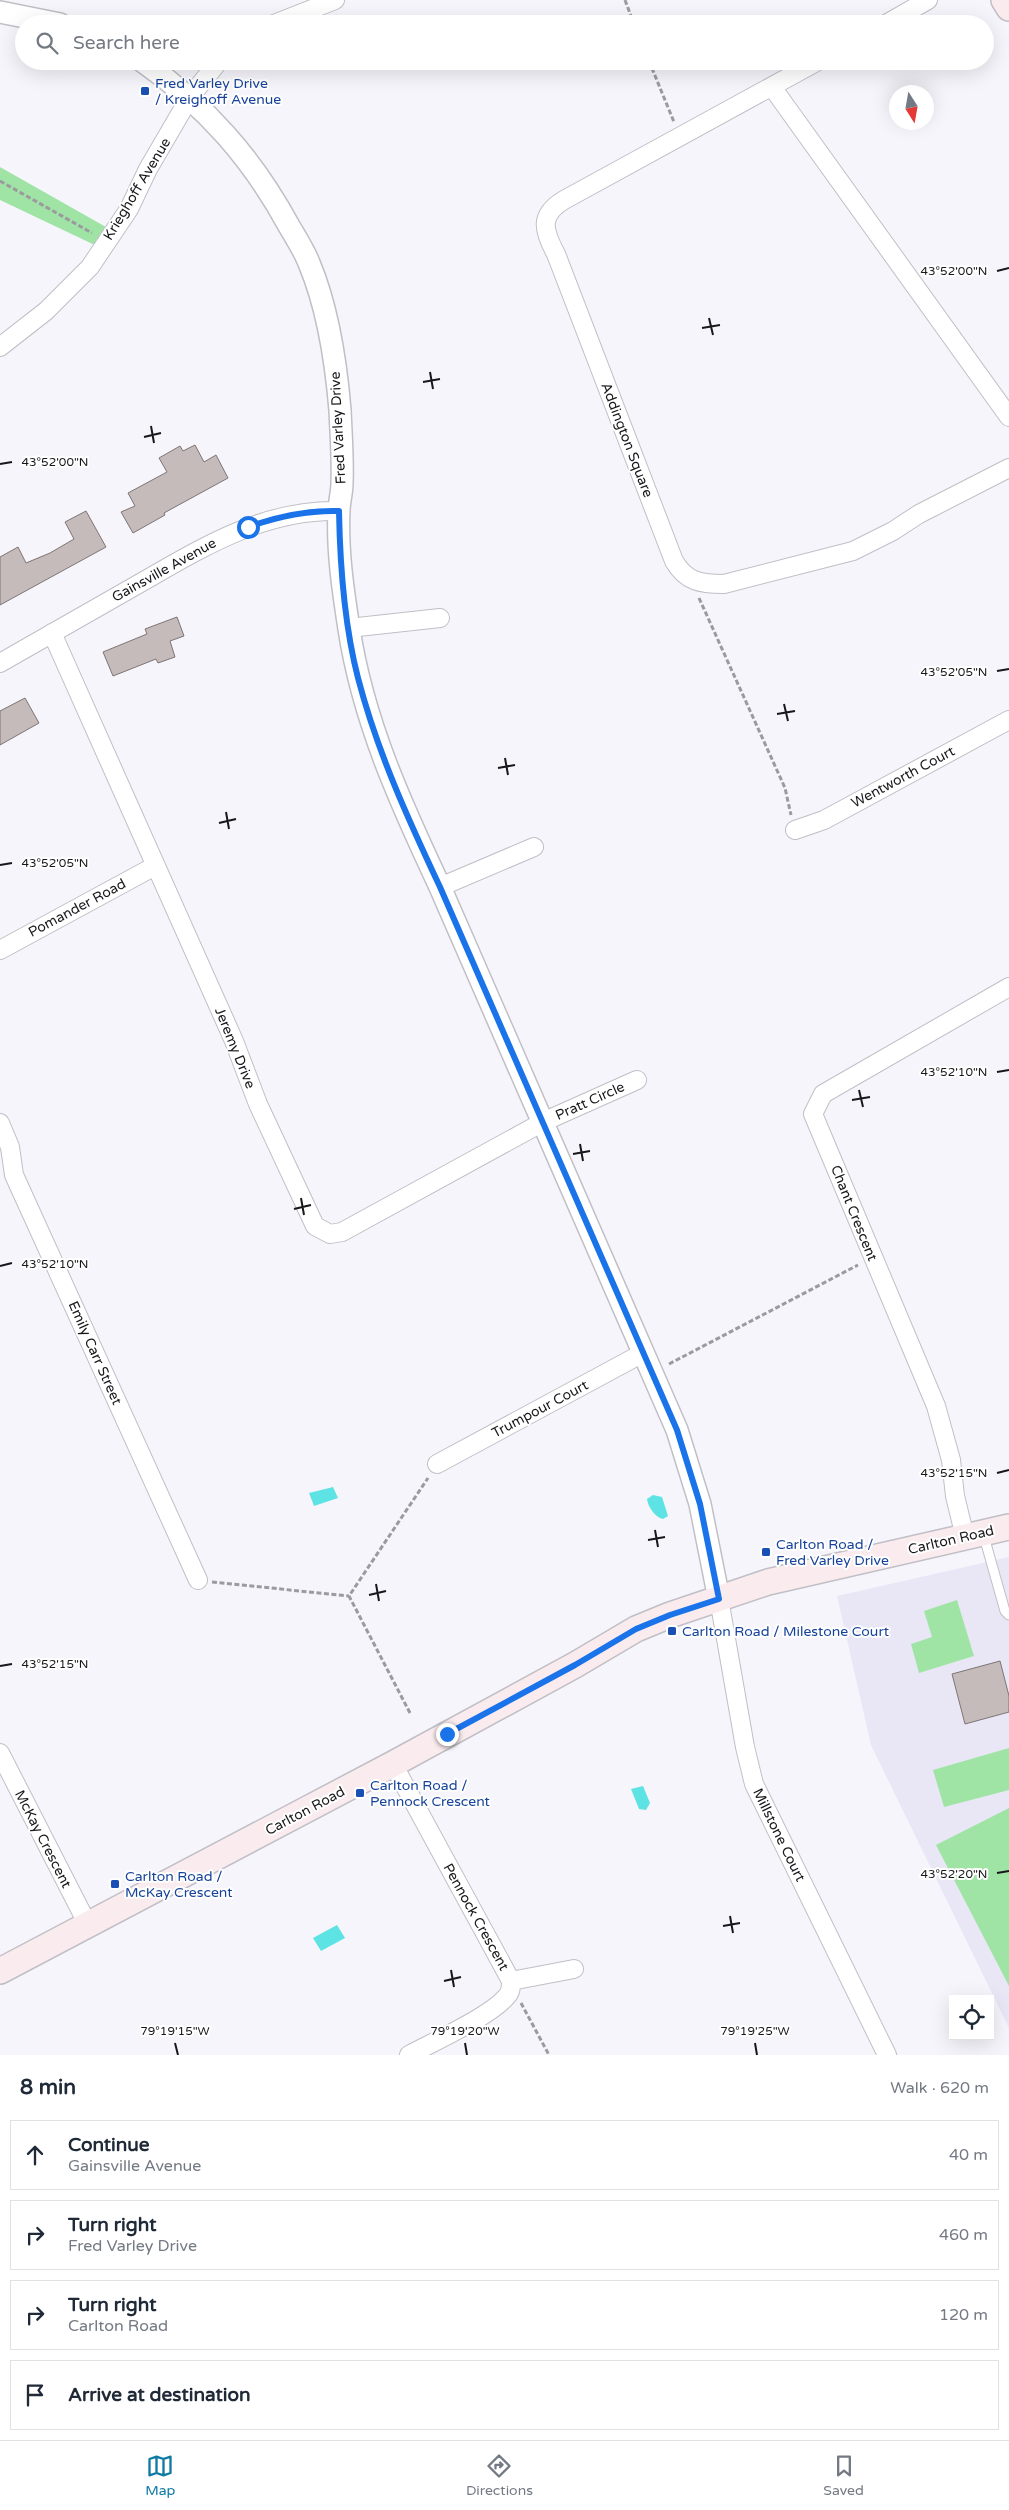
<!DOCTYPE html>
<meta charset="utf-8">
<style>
body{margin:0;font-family:"Varela Round",sans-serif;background:#f6f6f7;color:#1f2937}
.controls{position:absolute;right:15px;bottom:15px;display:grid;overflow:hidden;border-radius:0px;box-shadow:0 5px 20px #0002}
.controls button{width:45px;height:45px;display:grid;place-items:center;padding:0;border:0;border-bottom:1px solid #e0e1e3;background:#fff;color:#1f2937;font:25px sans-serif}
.compass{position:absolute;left:889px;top:85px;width:45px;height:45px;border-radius:50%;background:#fff;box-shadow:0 5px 20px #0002;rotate:169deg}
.stop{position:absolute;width:15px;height:15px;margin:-11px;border:4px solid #1a73e8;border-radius:50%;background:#fff}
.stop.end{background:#1a73e8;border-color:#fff;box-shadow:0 1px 5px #0008}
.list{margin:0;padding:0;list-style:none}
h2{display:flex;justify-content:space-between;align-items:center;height:65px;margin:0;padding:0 20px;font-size:21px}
h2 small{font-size:16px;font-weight:400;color:#747a83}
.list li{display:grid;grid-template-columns:32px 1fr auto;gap:15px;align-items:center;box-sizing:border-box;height:70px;margin:0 10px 10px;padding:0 10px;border:1px solid #e0e1e3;border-radius:0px}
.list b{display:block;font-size:19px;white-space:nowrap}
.list p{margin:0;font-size:16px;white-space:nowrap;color:#747a83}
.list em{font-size:16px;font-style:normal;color:#747a83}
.icon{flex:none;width:28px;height:28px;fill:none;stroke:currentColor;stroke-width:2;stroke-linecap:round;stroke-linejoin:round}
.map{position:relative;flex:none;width:1009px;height:2055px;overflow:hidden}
.search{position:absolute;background:#fff;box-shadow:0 5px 20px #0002;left:15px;right:15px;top:15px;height:55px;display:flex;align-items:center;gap:12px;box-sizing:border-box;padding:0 18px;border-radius:28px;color:#747a83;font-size:19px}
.sheet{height:385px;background:#fff}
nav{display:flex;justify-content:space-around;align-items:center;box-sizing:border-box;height:70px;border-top:1px solid #e0e1e3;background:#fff;font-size:14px;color:#747a83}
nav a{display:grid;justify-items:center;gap:2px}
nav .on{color:#0e7aa4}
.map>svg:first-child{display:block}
</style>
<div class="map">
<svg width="1009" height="2055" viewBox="0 0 1009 2055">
<rect width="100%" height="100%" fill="#f6f5fc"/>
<path fill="#e9e7f6" d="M1009,1557V2028L871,1745L837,1596Z"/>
<path fill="#9fe4a5" d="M0,167L113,231L101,248L0,200Z
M957,1600L974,1656L919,1673L911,1644L932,1637L924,1611Z
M1009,1748V1790L944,1807L933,1770Z
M1009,1808V1986L936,1845Z"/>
<path fill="#5de3e3" d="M333,1487L338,1498L314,1506L309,1493Z
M653,1495L662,1497L668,1516L663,1519C655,1517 648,1507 647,1499Z
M643,1786L650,1803L646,1810L639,1809L631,1789Z
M337,1925L345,1938L321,1951L313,1938Z"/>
<path fill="#c4bbba" stroke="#7d7574" d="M195,445L204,462L216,455L228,478L164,513L165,515L133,533L121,512L135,506L128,493L167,472L159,458L180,446L183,451Z
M86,511L106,547L0,605V557L18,547L26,563L50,553L74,539L65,522Z
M177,617L184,636L170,641L175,657L158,663L156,659L113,676L103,652L147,634L145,629Z
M25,698L39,723L0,745V711Z
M1000,1661L1009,1696V1712L965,1724L952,1674Z"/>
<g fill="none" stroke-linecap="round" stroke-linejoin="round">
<defs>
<path id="service" d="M983,1533L1005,1611L1009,1615"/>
<path id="minor" d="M274,24L335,0
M886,24L928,0
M818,61L564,200C539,215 543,230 556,254L674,561C686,582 701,584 724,584L853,551L893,531L919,514L1009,468
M772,87L1009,417
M0,347L46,311L90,267L129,209L148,169L190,97L219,61
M349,628L440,618
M52,633L234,1041L258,1104L315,1226L330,1234L342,1232L543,1122L637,1080
M0,663C45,637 90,612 135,586C200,549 262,509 339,511
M795,830L824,820L1009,720
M440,887L534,847
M0,950L155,866
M0,1123L10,1147L14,1175L198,1580
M437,1464L643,1353
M965,1537L955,1496L951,1460L936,1406L813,1114L823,1094L1009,987
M719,1599L745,1747L754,1784L887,2055
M0,1753L88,1925
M393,1764L511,1981C511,1987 511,1992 507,1996C491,2016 433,2042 409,2055
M511,1981L574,1969"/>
<path id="tertiary" d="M0,12L60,24
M142,61C206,106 252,158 289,226C296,238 304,250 309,263C328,308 336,362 340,410C341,434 343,459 342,483C342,493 339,502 339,511C337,550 343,590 349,629C363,721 401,804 440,887L677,1430L700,1504L719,1599"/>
<path id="secondary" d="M1004,0L1009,8
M0,1971L393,1764L575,1665L636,1629L670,1615L768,1582L1009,1527"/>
</defs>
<use href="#service" stroke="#c0bfc6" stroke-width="11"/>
<use href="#minor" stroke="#c0bfc6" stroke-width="20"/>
<use href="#tertiary" stroke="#c0bfc6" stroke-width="24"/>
<use href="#secondary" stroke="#c0bfc6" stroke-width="28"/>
<path stroke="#9a9a9f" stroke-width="3" stroke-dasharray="5 2.5" stroke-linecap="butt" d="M625,0L634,24
M649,61L674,122
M0,181L92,233
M699,598L785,788L791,815
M669,1364L858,1265
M212,1582L349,1596
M410,1713L349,1596L428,1478
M521,2003L549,2055"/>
<use href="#service" stroke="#fff" stroke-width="9"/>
<use href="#minor" stroke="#fff" stroke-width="18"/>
<use href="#tertiary" stroke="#fff" stroke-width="21"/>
<use href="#secondary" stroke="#faecee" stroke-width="25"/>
</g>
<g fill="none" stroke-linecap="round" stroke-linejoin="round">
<path stroke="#1a73e8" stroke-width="6" d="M248,527C279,516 307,510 339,511C340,566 344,624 358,678C377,751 408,819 440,887L677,1430L700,1504L719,1599L670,1615L636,1629L575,1665L447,1734"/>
</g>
<path fill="none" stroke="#18181b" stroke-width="2" d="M997,271L1009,268M709,318L713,335M702,328L720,325M430,372L433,389M423,382L440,379M151,426L154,443M144,437L161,433M0,464L12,462M997,671L1009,669M784,704L788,721M777,714L795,711M505,758L508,775M498,768L515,765M226,812L229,829M219,823L236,819M0,865L12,863M997,1072L1009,1070M859,1090L863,1107M852,1100L870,1097M580,1144L583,1161M573,1154L590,1151M301,1198L304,1215M294,1209L311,1205M0,1266L12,1263M997,1473L1009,1470M655,1530L658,1547M648,1540L665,1537M376,1584L379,1601M369,1595L386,1591M0,1666L12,1664M997,1873L1009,1871M730,1916L733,1933M723,1926L740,1923M451,1970L454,1987M444,1981L461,1977M175,2043L178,2055M465,2043L467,2055M755,2043L757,2055"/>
<g fill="#1a4fb4" stroke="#fff" stroke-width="2">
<rect x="140" y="86" width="10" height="10" rx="2.5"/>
<rect x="761" y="1547" width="10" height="10" rx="2.5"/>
<rect x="667" y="1626" width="10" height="10" rx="2.5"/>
<rect x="355" y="1788" width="10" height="10" rx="2.5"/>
<rect x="110" y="1879" width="10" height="10" rx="2.5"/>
</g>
<g text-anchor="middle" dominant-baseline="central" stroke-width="4" stroke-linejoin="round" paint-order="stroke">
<g font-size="14" fill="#164399" stroke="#fff" text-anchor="start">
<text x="155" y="83">Fred Varley Drive<tspan x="155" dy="16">/ Kreighoff Avenue</tspan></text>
<text x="776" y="1544">Carlton Road /<tspan x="776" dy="16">Fred Varley Drive</tspan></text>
<text x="682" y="1631">Carlton Road / Milestone Court</text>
<text x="370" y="1785">Carlton Road /<tspan x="370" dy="16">Pennock Crescent</tspan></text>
<text x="125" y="1876">Carlton Road /<tspan x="125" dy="16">McKay Crescent</tspan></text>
</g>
<g font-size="14" fill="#18181b" stroke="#fff">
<text transform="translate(137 189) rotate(-59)">Krieghoff Avenue</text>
<text transform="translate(338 428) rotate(-93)">Fred Varley Drive</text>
<text transform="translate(627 440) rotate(69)">Addington Square</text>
<text transform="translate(164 570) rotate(-29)">Gainsville Avenue</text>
<text transform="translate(903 777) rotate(-28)">Wentworth Court</text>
<text transform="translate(77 908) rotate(-28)">Pomander Road</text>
<text transform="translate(235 1048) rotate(68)">Jeremy Drive</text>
<text transform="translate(590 1101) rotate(-24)">Pratt Circle</text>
<text transform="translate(854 1213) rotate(68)">Chant Crescent</text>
<text transform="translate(95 1353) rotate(66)">Emily Carr Street</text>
<text transform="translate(540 1409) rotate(-28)">Trumpour Court</text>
<text transform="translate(951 1540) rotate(-13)">Carlton Road</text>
<text transform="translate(305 1811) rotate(-28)">Carlton Road</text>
<text transform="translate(779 1835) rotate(64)">Millstone Court</text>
<text transform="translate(43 1839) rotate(63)">McKay Crescent</text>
<text transform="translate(476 1917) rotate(61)">Pennock Crescent</text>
</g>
</g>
<g font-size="12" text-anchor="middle" fill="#18181b" stroke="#fff" stroke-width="4" stroke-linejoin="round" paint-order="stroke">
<text x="954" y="275">43°52'00"N</text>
<text x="55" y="466">43°52'00"N</text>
<text x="954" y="676">43°52'05"N</text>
<text x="55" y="867">43°52'05"N</text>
<text x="954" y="1076">43°52'10"N</text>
<text x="55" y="1268">43°52'10"N</text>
<text x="954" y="1477">43°52'15"N</text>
<text x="55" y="1668">43°52'15"N</text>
<text x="954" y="1878">43°52'20"N</text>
<text x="175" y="2035">79°19'15"W</text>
<text x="465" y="2035">79°19'20"W</text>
<text x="755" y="2035">79°19'25"W</text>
</g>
</svg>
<div class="controls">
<button><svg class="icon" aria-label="locate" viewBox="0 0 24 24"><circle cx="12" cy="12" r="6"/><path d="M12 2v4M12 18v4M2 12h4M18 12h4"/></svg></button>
</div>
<svg class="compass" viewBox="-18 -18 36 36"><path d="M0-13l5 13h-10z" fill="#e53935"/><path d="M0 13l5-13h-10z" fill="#747a83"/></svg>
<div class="stop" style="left:248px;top:527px"></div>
<div class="stop end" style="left:447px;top:1734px"></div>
<div class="search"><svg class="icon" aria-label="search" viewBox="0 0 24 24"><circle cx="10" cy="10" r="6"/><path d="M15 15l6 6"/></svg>Search here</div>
</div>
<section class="sheet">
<h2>8 min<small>Walk · 620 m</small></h2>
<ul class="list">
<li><svg class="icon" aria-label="ahead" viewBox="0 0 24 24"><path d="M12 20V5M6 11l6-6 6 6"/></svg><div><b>Continue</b><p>Gainsville Avenue</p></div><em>40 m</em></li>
<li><svg class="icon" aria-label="right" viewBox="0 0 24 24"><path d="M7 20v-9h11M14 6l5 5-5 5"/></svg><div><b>Turn right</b><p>Fred Varley Drive</p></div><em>460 m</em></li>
<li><svg class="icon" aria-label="right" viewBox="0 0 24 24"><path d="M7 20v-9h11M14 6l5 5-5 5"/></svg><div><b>Turn right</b><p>Carlton Road</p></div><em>120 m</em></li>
<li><svg class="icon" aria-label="arrive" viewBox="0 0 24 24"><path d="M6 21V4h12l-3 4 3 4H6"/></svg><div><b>Arrive at destination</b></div></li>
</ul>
</section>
<nav>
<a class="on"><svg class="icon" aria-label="map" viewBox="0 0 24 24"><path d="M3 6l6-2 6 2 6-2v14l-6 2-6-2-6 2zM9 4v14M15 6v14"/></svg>Map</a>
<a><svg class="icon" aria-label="directions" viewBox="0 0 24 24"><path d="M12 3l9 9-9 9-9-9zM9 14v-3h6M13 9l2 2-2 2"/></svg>Directions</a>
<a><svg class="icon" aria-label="saved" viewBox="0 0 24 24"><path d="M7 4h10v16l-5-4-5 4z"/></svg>Saved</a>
</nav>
